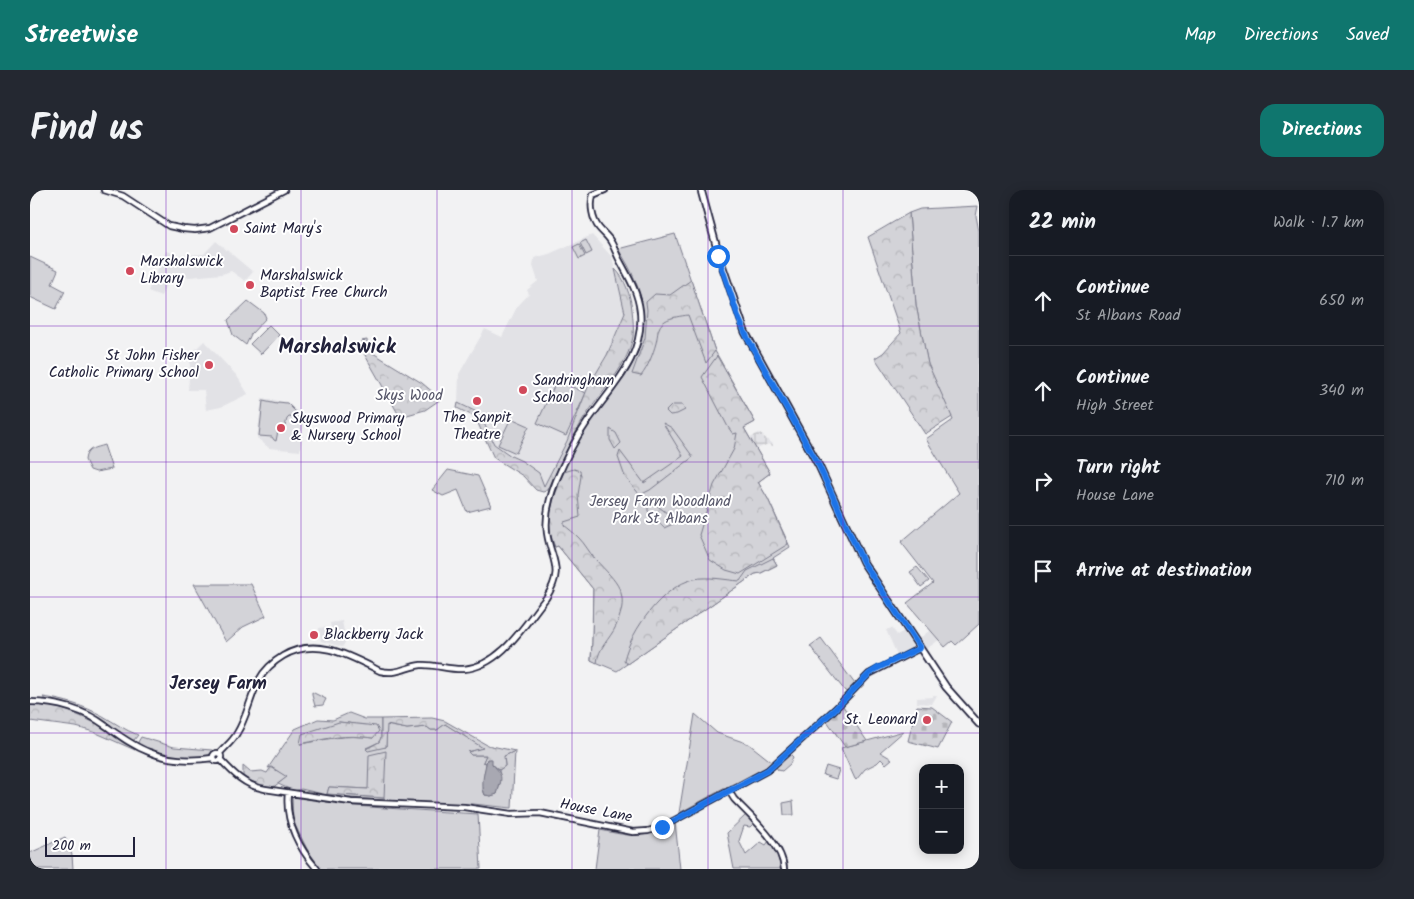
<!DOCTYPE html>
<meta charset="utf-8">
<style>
body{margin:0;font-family:Kalam,sans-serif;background:#242831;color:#f1f3f6}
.controls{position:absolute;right:15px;bottom:15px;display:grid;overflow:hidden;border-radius:10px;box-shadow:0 2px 12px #0003}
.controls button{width:45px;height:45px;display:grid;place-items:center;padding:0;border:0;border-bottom:1px solid #363941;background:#171b24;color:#f1f3f6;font:25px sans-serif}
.scale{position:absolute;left:15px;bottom:12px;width:90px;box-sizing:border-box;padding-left:5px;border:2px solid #22223b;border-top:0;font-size:14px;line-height:18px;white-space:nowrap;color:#22223b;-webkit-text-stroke:4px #fff;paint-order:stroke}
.stop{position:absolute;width:15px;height:15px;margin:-11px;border:4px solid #1a73e8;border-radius:50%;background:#fff}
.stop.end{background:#1a73e8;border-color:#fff;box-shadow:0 1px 5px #0008}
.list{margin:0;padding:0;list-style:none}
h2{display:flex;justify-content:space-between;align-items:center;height:65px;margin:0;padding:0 20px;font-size:21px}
h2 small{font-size:16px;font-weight:400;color:#9ea1a6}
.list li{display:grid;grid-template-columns:32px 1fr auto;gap:15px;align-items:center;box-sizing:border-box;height:90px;padding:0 20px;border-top:1px solid #363941}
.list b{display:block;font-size:19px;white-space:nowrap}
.list p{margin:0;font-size:16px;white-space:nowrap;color:#9ea1a6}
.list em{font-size:16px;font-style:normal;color:#9ea1a6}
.icon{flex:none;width:28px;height:28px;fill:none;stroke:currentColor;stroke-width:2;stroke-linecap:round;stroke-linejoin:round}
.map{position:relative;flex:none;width:949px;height:679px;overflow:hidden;border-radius:15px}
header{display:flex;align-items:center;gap:30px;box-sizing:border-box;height:70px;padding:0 25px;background:#0f766e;color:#fff}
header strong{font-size:24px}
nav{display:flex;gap:28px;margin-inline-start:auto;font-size:18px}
.intro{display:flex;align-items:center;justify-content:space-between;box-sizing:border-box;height:120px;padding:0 30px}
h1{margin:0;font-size:35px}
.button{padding:12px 22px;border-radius:15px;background:#0f766e;color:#fff;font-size:18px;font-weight:700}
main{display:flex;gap:30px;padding:0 30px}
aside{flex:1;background:#171b24;border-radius:15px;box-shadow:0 2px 12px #0003}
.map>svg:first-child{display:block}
</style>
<header>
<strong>Streetwise</strong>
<nav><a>Map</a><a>Directions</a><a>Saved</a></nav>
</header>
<div class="intro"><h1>Find us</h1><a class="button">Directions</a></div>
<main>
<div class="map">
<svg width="949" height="679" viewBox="0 0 949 679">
<defs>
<pattern id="industrial-grid" width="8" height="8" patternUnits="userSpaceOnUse" patternTransform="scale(1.25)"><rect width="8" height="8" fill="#e2e2e6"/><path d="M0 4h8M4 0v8" fill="none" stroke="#c2c2c6"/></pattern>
<pattern id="forest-crowns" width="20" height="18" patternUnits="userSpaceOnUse" patternTransform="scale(1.25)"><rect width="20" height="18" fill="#d3d3d8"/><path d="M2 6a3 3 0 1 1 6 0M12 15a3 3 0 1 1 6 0" fill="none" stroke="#b5b5ba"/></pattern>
<pattern id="cemetery-stones" width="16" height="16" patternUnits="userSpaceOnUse" patternTransform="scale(1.25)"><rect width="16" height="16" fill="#d3d3d8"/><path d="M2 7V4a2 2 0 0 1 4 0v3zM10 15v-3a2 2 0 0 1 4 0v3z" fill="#b5b5ba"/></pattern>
</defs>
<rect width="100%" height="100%" fill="#f2f2f3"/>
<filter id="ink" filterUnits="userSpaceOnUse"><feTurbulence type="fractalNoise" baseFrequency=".02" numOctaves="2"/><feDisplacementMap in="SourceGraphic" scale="10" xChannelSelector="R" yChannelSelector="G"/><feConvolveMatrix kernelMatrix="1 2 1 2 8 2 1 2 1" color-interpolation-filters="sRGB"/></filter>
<g filter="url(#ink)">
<path fill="#e2e2e6" d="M562,45L582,67L595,123L577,165L558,197L537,251L514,297L492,271L481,266L464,254L447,221L428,213L429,184L455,139L472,147L487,117L499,104L497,100L508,91L503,76L504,68L519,64Z
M186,51L223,82L215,91L201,81L192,84L139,89L131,106L118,101L136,61L148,65L174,64Z
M174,151L207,186L218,204L191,217L176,220L174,200H158L161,164Z
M232,209L257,212L275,229L270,261L239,258L227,248Z
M312,431L316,451L313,456L312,457L291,451L289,438L296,437L297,441L301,439L300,433Z
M862,438L867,445L876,440L886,456L868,467L856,440Z
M900,440L909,450L895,460L888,450Z
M903,505H907L902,514L887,513V508L903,507Z"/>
<path fill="url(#industrial-grid)" d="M729,243L743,254V256L738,254L727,259L720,248Z"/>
<path fill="#d3d3d8" stroke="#7a7a8a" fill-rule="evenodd" d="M948,16L946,26L949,41V434L926,455L922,451L915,457L877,413L903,393L871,352L929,303L896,249L923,230L898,175L886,115L879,23L890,19Z
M645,44L685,161L725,232L714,238L740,283L728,292L738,309L760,357L743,368L747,375L731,383L725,384L587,481L561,470C563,446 562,423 563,399L528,356L525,357C523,351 520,345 519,339C518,303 547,248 568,220C576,208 587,199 595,187C624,142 617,102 588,59Z
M556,50L562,62L556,65L550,53Z
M549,54L555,66L549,69L543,57Z
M0,67L28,80L22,94L35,101L26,119L0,107Z
M218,111L234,123L236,128L221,144L216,155L203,145L198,130Z
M239,135L249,145L231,164L220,154Z
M527,190L556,203L536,246L507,233Z
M233,211L247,214L248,212L257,213L273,229L259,227L257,229L255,236H249L246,251L244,250L242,247L229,246Z
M481,228L499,236L486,263L468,255Z
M74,255L82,279L66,282L60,280L55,270C56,258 65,258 74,255Z
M418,280L448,286L461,316L437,322L428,300L413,306L402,300Z
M887,377L899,391L891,397L880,382Z
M164,394H221L236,426L213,437L196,452Z
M791,448L825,494L818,502L815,501L780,456Z
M282,502L296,509L293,515L285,516L282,505Z
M13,507C35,510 54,516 73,526C85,533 95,540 108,545L104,550L101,551C84,538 67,525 46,518C37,514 19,513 13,507Z
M319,523L335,529H351V548L349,552L336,558L356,557V535L377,539L397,537L401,540H407L415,534L454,558L438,562L441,565H456L453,572L456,573L453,600L455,605L461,606L467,604L470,594L469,580L475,576L474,566L485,561L482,618L443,614H403L306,607L271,599L264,601L248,594L256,587L241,577L238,578L265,539L288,529L303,530ZM309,532L326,534L343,548C313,544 300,549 270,554ZM299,597L338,599L354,608L297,604Z
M665,524L687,543L719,554L743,573L719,588L697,597L649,623Z
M874,541L850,562L862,569L856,574L851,569L847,573L835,579L826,590L825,589L811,558Z
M111,547L144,557L182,560V563C163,575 128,563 109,555L108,552Z
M758,564H760L763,567L760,574L752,581L748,580L746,577L747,575Z
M796,576L809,580L806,589L793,585Z
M262,607L324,616L448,624L451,679H291L277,659L263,631Z
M763,611L764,625H754L753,613Z
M716,625L723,634L720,637L714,636L709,651L716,665L731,652L736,655L739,651L747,663L751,679H704L697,643Z
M645,632L650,679H565L570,640C604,647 614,650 645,632Z
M35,647L42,665L43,679H0V663Z"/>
<path fill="url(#forest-crowns)" stroke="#7a7a8a" d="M879,23L886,115L898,174L922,227L895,244L845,168L853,163L871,143L838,47Z
M585,79C595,88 601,107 602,120C603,129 604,138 603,147C596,181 567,205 550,235C538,255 528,278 518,300L513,302L506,300L493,286L464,268L445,227L427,218L428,213L449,223L464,254L481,266L492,271L509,283L514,296L537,251L558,197L577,165L595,123Z
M661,90L685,161L676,173L658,125C652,126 641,127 635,131C627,136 628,145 626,153C623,164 618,177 611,186L602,184L615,148L617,120L616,112L625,104L640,105Z
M337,150L338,160L392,193L411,209L395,220L370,227L331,158V151Z
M687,166L725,232L714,238L740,283L728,292L738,309L758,354L710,384L696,380L680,370L669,345L684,295L704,259L707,243L703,244L698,237L672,187Z
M642,215H652L655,220L647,224L640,225L636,221Z
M633,233L642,238L663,267L620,300L610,305L595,287L588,267L590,261L614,293L653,266Z
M580,239L586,243L591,253L585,259L580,250Z
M544,279L550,281L551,286L548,305L550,327L534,332V335C539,339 544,343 549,348C555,354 559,362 565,369C587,393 601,402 586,436C580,449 568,458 567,473L561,470C563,446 562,423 563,399L528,356L525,357C523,352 521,347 520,341C517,324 527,298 534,282Z
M621,312C630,316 636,324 645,328V333L634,338L618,321V315Z
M743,368L747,375L731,383L725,384L597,474L594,470C601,440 633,396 664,389C678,386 696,390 710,391L717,381Z
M13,513C52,525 72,534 105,560L64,542L46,537L0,531V514Z
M402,528L415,531L457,555L485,561L474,566L475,576L469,580L457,569L456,573L453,572L456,565H441L438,562L453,558L415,534L407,540H401L397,537L377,539L357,535L356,557L338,561L336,559L349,552L351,548V529Z
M309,532L346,536L349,541L343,548C313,544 300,548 270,554L272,544Z
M356,561L354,608L297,604L299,597L338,599L339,565Z
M213,576L220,582L232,581L237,583L241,577L257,587L242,598C231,597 222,594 213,587Z"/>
<path fill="url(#cemetery-stones)" stroke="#7a7a8a" d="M813,516L837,551L815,557L797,531Z
M887,516L902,517L922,532L908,559L878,551Z"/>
<path fill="#a8a8b2" stroke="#727282" d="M457,569H462V574C475,586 471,590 467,604L461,606L455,605C450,594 455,580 457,569Z"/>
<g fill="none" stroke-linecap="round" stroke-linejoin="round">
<defs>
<path id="minor" d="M74,0L93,6L139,36L153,39L165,40L180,38L254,0
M0,512C27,512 55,520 76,536C90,546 103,556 119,562C140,571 162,571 183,568
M190,563C195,557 203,551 207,543C217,527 220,507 229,490C235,479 243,472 253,466C286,446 320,466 350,481C368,485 375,477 391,475C405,474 419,480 434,479C471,476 495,434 516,408C535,378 521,371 517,343C515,326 520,306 526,291C534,272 544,251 556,234C580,198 615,168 610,121C608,102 598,86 589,69C586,63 584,57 581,52C578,46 573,43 569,38C562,29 560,15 563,5L575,0
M183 567a4 4 0 1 1 8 0a4 4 0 1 1-8 0Z
M190,569C203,583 215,596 235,599L321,612L434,617L481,624L510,623L603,642L618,641L632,637L738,580L805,519L839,484L890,458
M699,601L704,609C720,626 753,654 754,679
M258,603C255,631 269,658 287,679"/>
<path id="major" d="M671,0L689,66L715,142L789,276L833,372L916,497L949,534"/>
</defs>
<use href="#minor" stroke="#22223b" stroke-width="8"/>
<use href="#major" stroke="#22223b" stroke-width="9"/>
<use href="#minor" stroke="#fff" stroke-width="4.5"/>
<use href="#major" stroke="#fff" stroke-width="5.5"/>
</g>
</g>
<g fill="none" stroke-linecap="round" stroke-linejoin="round" filter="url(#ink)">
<path stroke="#1a73e8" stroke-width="6" d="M632,637L738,580L805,519L839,484L848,478L890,458L833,372L789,276L718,149L709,129L688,66"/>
</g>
<path fill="none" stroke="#7b2cbf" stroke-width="1" stroke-opacity="0.55" d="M136,0V679M271,0V679M407,0V679M542,0V679M678,0V679M813,0V679M0,136H949M0,272H949M0,407H949M0,543H949"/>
<g fill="#d1495b" stroke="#fff" stroke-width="2">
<circle cx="204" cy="39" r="5"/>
<circle cx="100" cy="81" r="5"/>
<circle cx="220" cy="95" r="5"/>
<circle cx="179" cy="175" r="5"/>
<circle cx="493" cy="200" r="5"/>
<circle cx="447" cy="211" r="5"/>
<circle cx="251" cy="238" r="5"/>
<circle cx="284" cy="445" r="5"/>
<circle cx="897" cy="530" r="5"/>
</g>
<g text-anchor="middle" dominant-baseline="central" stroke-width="4" stroke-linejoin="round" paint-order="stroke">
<g font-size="15" fill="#22223b" stroke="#fff" text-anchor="start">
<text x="214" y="39">Saint Mary's</text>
<text x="110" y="72">Marshalswick<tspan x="110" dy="17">Library</tspan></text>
<text x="230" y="86">Marshalswick<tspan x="230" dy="17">Baptist Free Church</tspan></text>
<text x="169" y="166" text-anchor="end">St John Fisher<tspan x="169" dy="17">Catholic Primary School</tspan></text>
<text x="503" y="191">Sandringham<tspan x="503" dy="17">School</tspan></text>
<text x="447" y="228" text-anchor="middle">The Sanpit<tspan x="447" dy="17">Theatre</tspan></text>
<text x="261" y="229">Skyswood Primary<tspan x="261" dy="17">&amp; Nursery School</tspan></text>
<text x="294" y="445">Blackberry Jack</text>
<text x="887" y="530" text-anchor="end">St. Leonard</text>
</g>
<g font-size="15" fill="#57576a" stroke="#fff">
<text x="379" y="206">Skys Wood</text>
<text x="630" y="312">Jersey Farm Woodland<tspan x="630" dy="17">Park St Albans</tspan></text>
</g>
<g font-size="15" fill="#22223b" stroke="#fff">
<text transform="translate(566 621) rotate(11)">House Lane</text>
</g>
<g font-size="18" font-weight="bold" fill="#22223b" stroke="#fff">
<text x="188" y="494">Jersey Farm</text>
</g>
<g font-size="20" font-weight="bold" fill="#22223b" stroke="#fff">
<text x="307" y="158">Marshalswick</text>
</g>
</g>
</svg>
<div class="controls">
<button>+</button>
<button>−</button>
</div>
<div class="scale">200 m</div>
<div class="stop" style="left:688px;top:66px"></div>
<div class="stop end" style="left:632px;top:637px"></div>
</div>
<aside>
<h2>22 min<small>Walk · 1.7 km</small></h2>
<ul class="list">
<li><svg class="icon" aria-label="ahead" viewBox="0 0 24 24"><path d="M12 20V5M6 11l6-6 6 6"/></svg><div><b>Continue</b><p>St Albans Road</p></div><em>650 m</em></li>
<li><svg class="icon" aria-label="ahead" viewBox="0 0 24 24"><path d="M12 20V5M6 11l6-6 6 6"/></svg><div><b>Continue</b><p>High Street</p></div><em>340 m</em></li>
<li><svg class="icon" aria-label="right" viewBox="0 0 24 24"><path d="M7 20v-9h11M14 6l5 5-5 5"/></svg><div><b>Turn right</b><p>House Lane</p></div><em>710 m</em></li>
<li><svg class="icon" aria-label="arrive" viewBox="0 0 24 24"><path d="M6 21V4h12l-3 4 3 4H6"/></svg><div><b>Arrive at destination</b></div></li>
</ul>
</aside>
</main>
